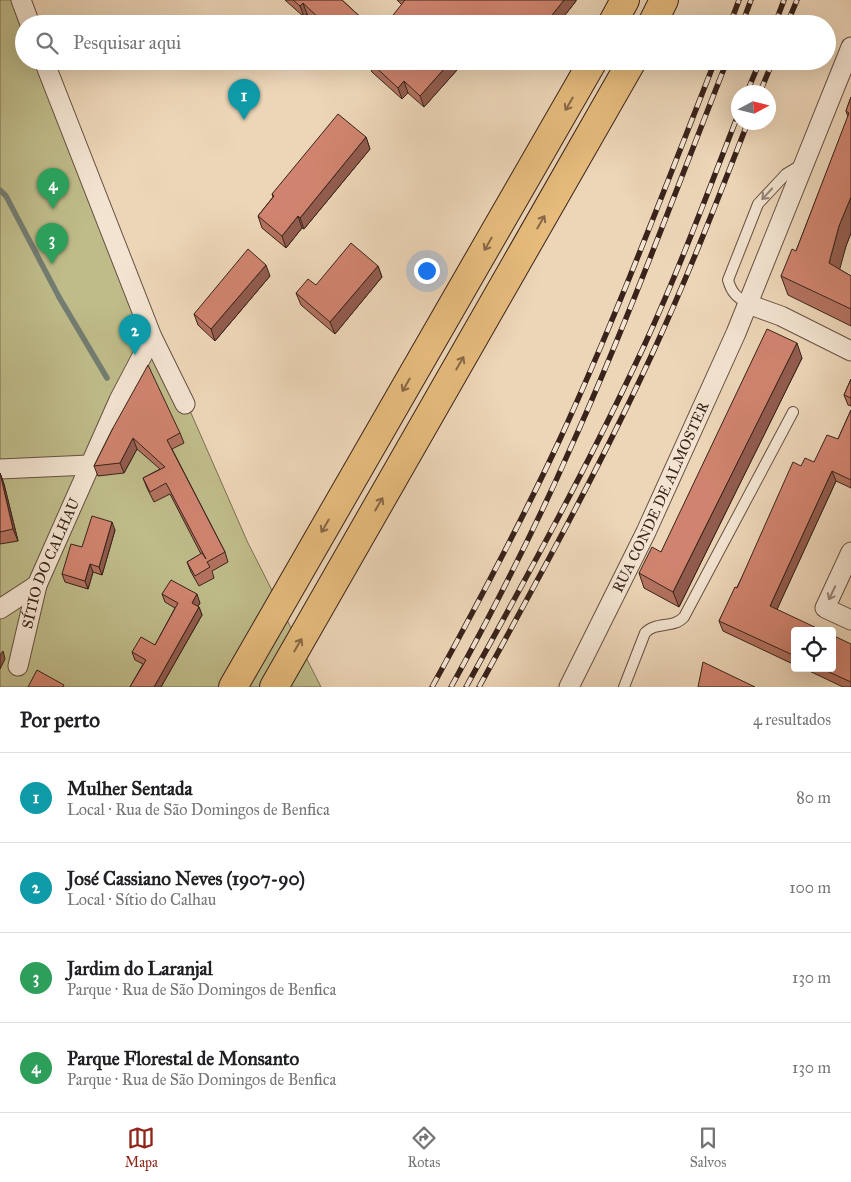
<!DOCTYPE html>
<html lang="pt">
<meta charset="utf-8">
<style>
body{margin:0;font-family:"IM FELL Great Primer",serif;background:#f2f2f2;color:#202124}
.controls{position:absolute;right:15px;bottom:15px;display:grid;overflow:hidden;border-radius:5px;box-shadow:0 5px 20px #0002}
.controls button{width:45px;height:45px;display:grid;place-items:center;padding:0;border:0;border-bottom:1px solid #e0e0e0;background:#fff;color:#202124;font:25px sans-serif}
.compass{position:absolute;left:731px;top:85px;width:45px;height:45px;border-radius:50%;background:#fff;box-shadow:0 5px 20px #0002;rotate:83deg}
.you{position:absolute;left:426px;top:270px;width:18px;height:18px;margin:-12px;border:4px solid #fff;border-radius:50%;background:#1a73e8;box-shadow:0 0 0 8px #1a73e833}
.badge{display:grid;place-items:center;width:32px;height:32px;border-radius:50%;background:#8f2418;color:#fff;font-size:16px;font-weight:700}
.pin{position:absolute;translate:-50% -41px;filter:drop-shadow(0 1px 2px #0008)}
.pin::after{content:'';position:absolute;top:26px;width:18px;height:15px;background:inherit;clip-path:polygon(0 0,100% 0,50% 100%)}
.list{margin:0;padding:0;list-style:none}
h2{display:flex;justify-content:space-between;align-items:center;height:65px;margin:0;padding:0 20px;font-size:21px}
h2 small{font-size:16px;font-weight:400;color:#757577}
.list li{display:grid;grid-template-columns:32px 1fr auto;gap:15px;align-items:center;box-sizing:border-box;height:90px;padding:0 20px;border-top:1px solid #e0e0e0}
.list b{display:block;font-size:19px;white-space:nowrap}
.list p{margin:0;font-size:16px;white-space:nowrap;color:#757577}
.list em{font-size:16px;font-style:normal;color:#757577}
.icon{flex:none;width:28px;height:28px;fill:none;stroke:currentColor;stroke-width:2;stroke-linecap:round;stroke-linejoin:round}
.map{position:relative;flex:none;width:851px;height:687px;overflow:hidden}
.search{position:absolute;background:#fff;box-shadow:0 5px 20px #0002;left:15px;right:15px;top:15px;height:55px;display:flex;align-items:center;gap:12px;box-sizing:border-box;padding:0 18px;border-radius:28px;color:#757577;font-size:19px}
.sheet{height:425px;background:#fff}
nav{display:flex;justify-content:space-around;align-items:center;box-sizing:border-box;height:70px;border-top:1px solid #e0e0e0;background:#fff;font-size:14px;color:#757577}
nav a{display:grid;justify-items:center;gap:2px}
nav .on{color:#8f2418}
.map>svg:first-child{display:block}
</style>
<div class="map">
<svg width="851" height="687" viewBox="0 0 851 687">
<rect width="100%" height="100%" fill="#edd6b8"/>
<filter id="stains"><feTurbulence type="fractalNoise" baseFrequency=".004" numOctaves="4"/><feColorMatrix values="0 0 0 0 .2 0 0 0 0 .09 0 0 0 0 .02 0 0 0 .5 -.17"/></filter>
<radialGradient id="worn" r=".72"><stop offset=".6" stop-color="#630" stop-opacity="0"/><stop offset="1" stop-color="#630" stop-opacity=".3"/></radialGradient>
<path fill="#bfbc8a" stroke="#7c7052" d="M0,0H20L24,24V61H45L166,356L248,543L321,687H0Z"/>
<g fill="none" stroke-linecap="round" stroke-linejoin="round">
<path stroke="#737d72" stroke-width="5.5" d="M0,190L6,196L59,297L107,378"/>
<defs>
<path id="service" d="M748,304C737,297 732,294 728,280L758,204L786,174L801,165
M624,687L645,633C656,621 673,629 684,617L793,412"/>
<g id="minor">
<path d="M21,0L30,24"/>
<path d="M44,61L152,337L185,404"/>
<path d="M748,304L781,316L851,351"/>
<path d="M0,469L89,465"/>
<path d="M851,552L825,608L851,620"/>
<path d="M0,609L37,585"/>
<path id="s1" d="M18,666L37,585L119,400L152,337"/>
<path id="s2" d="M569,687L646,532L736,333L851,47"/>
</g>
<path id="trunk" d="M612,24L625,0
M652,24L664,0
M233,687L593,61
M274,687L632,61"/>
</defs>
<use href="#service" stroke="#665042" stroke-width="12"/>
<use href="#minor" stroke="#665042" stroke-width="21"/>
<use href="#trunk" stroke="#39231b" stroke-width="30"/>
<use href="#service" stroke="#f3e4d1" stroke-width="10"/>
<use href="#minor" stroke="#f3e4d1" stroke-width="19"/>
<use href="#trunk" stroke="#e6bb7c" stroke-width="28"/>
<defs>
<path id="rail" d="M730,24L739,0
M742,24L751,0
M775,24L784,0
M787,24L797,0
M747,92L760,61
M760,92L773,61
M432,687C477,605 521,523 560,439C617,315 665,188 715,61
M451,687C494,609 535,529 571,447C628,321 676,190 727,61
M466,687C528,575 590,462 644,346C679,270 708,192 738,115
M479,687C540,576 601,465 654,350C688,276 718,199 748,122"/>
</defs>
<use href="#rail" stroke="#39231b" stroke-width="5.5"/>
<use href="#rail" stroke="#f3e4d1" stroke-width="4" stroke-dasharray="11" stroke-linecap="butt"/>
</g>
<path fill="#b3725f" stroke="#39231b" d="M285,0H342L368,24H317L307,14L304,17Z
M397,0H576V1L558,24H386L402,5Z
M368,61H465L424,107L408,93L402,99L372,72Z
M530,61H544L539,69Z
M851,97V233L846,246L839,269L851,276V326L788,295L781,276L796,251L848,117L846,111Z
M366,137L370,149L304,229L302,228L286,248L262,228L258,216L273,197L272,194Z
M378,266L382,277L335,334L301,305L296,293Z
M270,276L215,341L198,325L194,314Z
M802,358L679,607L644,588L639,573L661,552Z
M851,379V406L848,405L844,395Z
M851,410V488L836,481L777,609L795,631V665L723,631L719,621L801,466L814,462L838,439Z
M113,428L180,433L184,443L172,449L225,552L228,562L212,571L214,578L199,586L191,572L187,562L201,554L170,494L154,502L147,488L143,478L160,469L137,449L124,473L98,476L94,466Z
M0,473L4,484L18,541L0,544Z
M115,530L102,575L93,572L88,589L65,582L62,574L82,547Z
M162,594L200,603L198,606L199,607L202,615L161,687H130L143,664L135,660L132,652L155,645L175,608L165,602Z
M851,644V687H843L803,668H832Z"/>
<path fill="#925c4e" stroke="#39231b" d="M564,0H576V1L558,24H545Z
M303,3L307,14L304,17L300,6Z
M488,19L490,24H484Z
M333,20L334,24H329Z
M451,61H465L424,107L420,96Z
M537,61H544L539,69Z
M404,81L408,93L402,99L398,88Z
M366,137L370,149L304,229L300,218Z
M851,197V233L846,246L836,283L829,263L839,226Z
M298,216L302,228L286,248L282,236Z
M266,265L270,276L215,341L211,329Z
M378,266L382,277L335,334L330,322Z
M797,343L802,358L679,607L673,592Z
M133,438L137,449L124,473L120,463Z
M832,471L836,481L774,616L770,606Z
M0,473L4,484L18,541L13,529Z
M112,522L115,530L102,575L99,567Z
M90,564L93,572L88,589L85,581Z
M197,594L200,603L195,611L192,603Z
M199,607L202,615L161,687H154Z
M3,651L5,659L0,669V655Z"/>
<path fill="#d0846f" stroke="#39231b" d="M293,0H342L368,24H337L333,20L329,24H325L303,3L300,6Z
M405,0H564L545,24H494L488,19L484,24H386Z
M369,61H451L420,96L404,81L398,88Z
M851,97V197L839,226L829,263L851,276V309L781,276L792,249L796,251L849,113L846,111Z
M338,114L366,137L300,218L298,216L282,236L258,216L274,196L272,194Z
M351,243L378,266L330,322L296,293L308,279L316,285Z
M248,249L266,265L211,329L194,314Z
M767,329L797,343L673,592L639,573L652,547L661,552Z
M148,365L180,433L167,440L225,552L207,562L210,567L195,576L187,562L202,553L206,559L166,483L150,492L143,478L165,467L133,438L120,463L94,466L113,428Z
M851,379V398L844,395Z
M851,410V480L832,471L770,606L823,631H795V656L719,621L735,587L737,588L793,462L801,466L805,458L814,462L827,435L838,439Z
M0,473L13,529L0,532Z
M92,516L112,522L99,567L90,564L85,581L62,574L71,544L82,547Z
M171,580L197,594L192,603L199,607L154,687H130L146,660L132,652L141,637L155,645L178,603L162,594Z
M832,635L851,644V682L820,668H832Z
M703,662L755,687H698Z
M37,670L64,685L63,687H28Z"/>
<defs><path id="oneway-shaft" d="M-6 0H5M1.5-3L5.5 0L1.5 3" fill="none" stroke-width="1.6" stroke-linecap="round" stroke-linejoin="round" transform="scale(1.25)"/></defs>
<g stroke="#876747">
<use href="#oneway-shaft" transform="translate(569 104) rotate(120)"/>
<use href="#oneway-shaft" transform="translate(541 222) rotate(-60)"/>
<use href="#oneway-shaft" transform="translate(488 244) rotate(120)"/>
<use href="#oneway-shaft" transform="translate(460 363) rotate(-60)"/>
<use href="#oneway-shaft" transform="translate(406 385) rotate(120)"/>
<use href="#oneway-shaft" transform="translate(379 504) rotate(-60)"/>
<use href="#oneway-shaft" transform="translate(325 526) rotate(120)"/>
<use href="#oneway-shaft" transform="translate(298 645) rotate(-60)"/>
</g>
<g stroke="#968476">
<use href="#oneway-shaft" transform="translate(767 194) rotate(133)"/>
<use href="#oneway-shaft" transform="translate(832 593) rotate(115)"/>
</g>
<g text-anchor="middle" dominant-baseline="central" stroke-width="5" stroke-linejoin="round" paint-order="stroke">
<g font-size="15" fill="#39231b" stroke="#f3e4d1">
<text stroke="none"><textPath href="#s2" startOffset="211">RUA CONDE DE ALMOSTER</textPath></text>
<text stroke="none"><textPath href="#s1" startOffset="108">SÍTIO DO CALHAU</textPath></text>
</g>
</g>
<rect width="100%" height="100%" filter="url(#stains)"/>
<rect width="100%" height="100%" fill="url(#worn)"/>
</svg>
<div class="controls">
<button><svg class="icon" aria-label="locate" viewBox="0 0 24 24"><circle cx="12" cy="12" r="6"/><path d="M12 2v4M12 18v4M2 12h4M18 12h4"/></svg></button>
</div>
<svg class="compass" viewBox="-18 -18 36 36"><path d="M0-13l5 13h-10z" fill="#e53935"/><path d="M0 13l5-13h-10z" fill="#757577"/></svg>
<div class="you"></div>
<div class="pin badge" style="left:244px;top:120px;background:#0f9aa8">1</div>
<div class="pin badge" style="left:135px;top:355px;background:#0f9aa8">2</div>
<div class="pin badge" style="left:52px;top:264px;background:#2e9e5b">3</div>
<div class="pin badge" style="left:53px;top:209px;background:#2e9e5b">4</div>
<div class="search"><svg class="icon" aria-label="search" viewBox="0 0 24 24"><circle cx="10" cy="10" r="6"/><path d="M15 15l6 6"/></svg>Pesquisar aqui</div>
</div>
<section class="sheet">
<h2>Por perto<small>4 resultados</small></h2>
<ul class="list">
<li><span class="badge" style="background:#0f9aa8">1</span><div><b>Mulher Sentada</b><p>Local · Rua de São Domingos de Benfica</p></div><em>80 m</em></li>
<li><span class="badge" style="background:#0f9aa8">2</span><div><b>José Cassiano Neves (1907-90)</b><p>Local · Sítio do Calhau</p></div><em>100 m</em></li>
<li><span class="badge" style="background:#2e9e5b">3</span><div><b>Jardim do Laranjal</b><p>Parque · Rua de São Domingos de Benfica</p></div><em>130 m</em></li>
<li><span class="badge" style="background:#2e9e5b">4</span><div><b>Parque Florestal de Monsanto</b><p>Parque · Rua de São Domingos de Benfica</p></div><em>130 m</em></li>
</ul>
</section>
<nav>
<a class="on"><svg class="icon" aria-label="map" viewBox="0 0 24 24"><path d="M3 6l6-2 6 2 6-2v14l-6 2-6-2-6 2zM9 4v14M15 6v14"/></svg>Mapa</a>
<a><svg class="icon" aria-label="directions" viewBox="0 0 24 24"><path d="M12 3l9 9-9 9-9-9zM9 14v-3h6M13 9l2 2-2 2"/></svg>Rotas</a>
<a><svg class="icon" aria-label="saved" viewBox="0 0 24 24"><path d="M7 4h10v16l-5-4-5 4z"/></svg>Salvos</a>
</nav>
